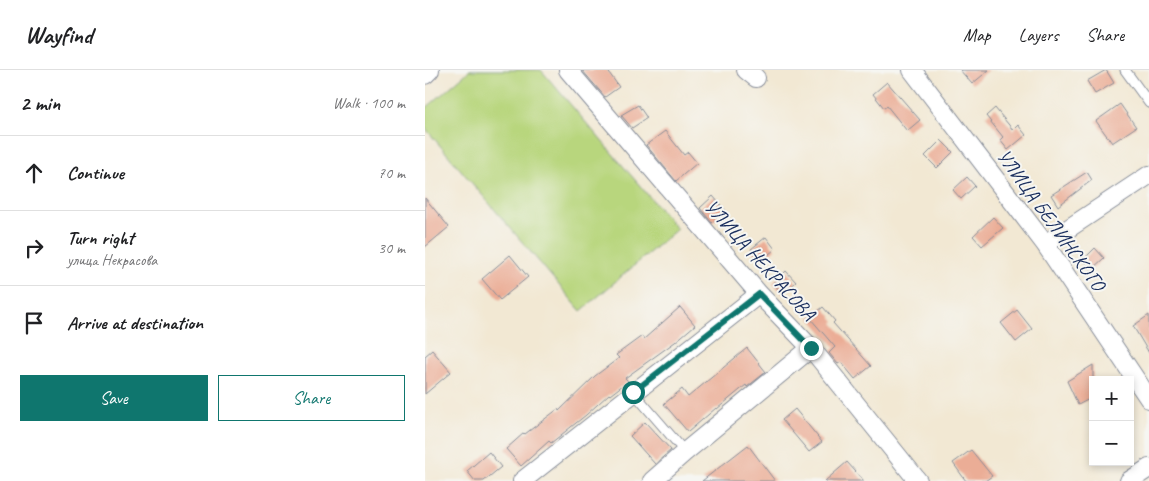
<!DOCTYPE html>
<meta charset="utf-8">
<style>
body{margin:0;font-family:Caveat,sans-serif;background:#f2f2f2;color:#202124}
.controls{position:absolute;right:15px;bottom:15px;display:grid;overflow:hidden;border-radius:0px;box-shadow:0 2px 8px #0003}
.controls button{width:45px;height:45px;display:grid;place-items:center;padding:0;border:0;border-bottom:1px solid #e0e0e0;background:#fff;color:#202124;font:25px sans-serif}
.stop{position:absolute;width:15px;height:15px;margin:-11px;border:4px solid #0f766e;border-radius:50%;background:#fff}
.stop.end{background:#0f766e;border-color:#fff;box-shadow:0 1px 5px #0008}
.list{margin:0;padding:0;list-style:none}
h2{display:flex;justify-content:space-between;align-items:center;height:65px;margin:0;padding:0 20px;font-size:21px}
h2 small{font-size:16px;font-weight:400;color:#757577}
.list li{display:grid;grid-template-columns:32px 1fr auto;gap:15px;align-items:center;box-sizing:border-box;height:75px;padding:0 20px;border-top:1px solid #e0e0e0}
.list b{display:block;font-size:19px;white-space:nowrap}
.list p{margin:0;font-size:16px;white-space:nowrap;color:#757577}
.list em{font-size:16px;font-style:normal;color:#757577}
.actions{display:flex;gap:10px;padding:15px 20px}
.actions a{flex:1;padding:11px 0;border:1px solid #0f766e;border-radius:0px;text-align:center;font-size:18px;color:#0f766e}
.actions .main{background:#0f766e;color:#fff}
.icon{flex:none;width:28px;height:28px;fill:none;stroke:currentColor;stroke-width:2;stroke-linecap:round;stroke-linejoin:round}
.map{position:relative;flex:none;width:724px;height:411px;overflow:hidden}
header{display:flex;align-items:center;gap:30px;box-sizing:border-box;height:70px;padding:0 25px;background:#fff;border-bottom:1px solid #e0e0e0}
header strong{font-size:24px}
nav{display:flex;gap:28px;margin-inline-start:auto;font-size:18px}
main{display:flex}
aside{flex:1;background:#fff}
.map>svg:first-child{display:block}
</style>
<header>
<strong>Wayfind</strong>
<nav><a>Map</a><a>Layers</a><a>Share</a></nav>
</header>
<main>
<aside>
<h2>2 min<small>Walk · 100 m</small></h2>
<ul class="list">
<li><svg class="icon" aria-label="ahead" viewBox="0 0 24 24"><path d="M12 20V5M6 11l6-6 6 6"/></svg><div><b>Continue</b></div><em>70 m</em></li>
<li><svg class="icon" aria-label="right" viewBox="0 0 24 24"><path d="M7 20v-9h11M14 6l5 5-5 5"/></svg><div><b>Turn right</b><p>улица Некрасова</p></div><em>30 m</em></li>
<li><svg class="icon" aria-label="arrive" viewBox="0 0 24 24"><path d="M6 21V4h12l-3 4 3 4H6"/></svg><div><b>Arrive at destination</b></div></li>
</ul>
<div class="actions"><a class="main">Save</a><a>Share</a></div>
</aside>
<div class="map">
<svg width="724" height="411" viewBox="0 0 724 411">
<rect width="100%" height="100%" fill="#f6f6f2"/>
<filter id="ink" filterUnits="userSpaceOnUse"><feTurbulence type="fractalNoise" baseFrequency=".02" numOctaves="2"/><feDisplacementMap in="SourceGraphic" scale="10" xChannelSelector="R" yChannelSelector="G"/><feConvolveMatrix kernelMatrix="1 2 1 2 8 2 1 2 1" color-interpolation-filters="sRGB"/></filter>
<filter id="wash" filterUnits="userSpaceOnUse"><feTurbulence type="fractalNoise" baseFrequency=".0096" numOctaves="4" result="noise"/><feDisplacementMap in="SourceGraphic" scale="20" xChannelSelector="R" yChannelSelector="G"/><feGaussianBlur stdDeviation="1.12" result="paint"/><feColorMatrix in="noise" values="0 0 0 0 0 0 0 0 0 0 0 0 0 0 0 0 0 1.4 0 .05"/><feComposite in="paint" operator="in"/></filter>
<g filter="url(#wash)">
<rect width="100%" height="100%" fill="#f2e8d3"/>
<path fill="#b8d67d" stroke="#6a826e" d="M45,0H116L252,159L156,241L0,58V39Z"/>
<g id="blocks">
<path fill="#ebad96" d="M157,0H182L194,17L180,27Z
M535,0H564L547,14Z
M681,0L689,13L670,24L662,11Z
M462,12L495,50L482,61L462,36L459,38L448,24Z
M695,34L711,57L687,73L671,51Z
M213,35L222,48L207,58L196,45Z
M570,38L588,60L593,55L601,65L583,80L575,70L578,67L561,46Z
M240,61L259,85L263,82L272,93L251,111L221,75Z
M516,70L528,82L512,98L500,86Z
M662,102L667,110L633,136L626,125Z
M542,107L550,116L536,129L528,120Z
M288,126L301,141L287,153L275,138Z
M0,128L24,157L0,177Z
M568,147L578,158L557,176L548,166Z
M341,167L350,179L336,191L326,179Z
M670,178L679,188L667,199L658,190Z
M85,185L103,207L75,230L57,209Z
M361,201L371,212L358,224L348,213Z
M255,237L270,255L250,272L200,308L203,311L185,325L184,324L161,345L126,373L124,371L96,396L81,379L99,363L100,364L133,339L134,341L170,306L194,288L191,285L217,266L219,269Z
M398,237L410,251L408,253L446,296L430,309L416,292L413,294L404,283L410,277L385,248Z
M592,240L607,259L591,272L576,253Z
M724,245V283L708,256Z
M322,278L341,302L322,317L321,315L292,339L291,338L263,362L239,334L257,319L263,327Z
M7,280L26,302L0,324V286Z
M668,295V327L653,335L642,311Z
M370,339L397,372L384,382L357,350Z
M220,352L246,380L230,394L205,366Z
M323,375L350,411H277L296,396Z
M546,380L567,406L560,411H541L528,393Z
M64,382L76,397L59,411H50L42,401Z
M422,392L439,411H400Z"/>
</g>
</g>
<g filter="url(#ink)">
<use href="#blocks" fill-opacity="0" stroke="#868c98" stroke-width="1"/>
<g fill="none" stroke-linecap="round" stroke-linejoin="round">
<defs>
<path id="service" d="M700,0L724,33
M209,323L260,382"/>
<path id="minor" d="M143,0L334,224L386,278L493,411
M321,0L331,8
M487,0L620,174L724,329
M0,5L5,0
M620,174L724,105
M97,411L334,224
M227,411L260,382L386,278
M704,411L724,398"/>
</defs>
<use href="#service" stroke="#868c98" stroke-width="11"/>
<use href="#minor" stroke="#868c98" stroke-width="20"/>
<use href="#service" stroke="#fff" stroke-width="9"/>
<use href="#minor" stroke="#fff" stroke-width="18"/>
</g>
</g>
<g fill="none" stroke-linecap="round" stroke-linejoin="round" filter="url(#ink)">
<path stroke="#0f766e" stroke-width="6" d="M208,322L334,224L386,278"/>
</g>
<g text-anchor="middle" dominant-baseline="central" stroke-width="4" stroke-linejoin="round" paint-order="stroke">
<g font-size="20" fill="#1b2f5e" stroke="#f6f6f2">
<text transform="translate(626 150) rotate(54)">УЛИЦА БЕЛИНСКОГО</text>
<text transform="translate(335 190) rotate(48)">УЛИЦА НЕКРАСОВА</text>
</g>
</g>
</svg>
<div class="controls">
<button>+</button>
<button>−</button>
</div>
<div class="stop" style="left:208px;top:322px"></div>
<div class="stop end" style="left:386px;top:278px"></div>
</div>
</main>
